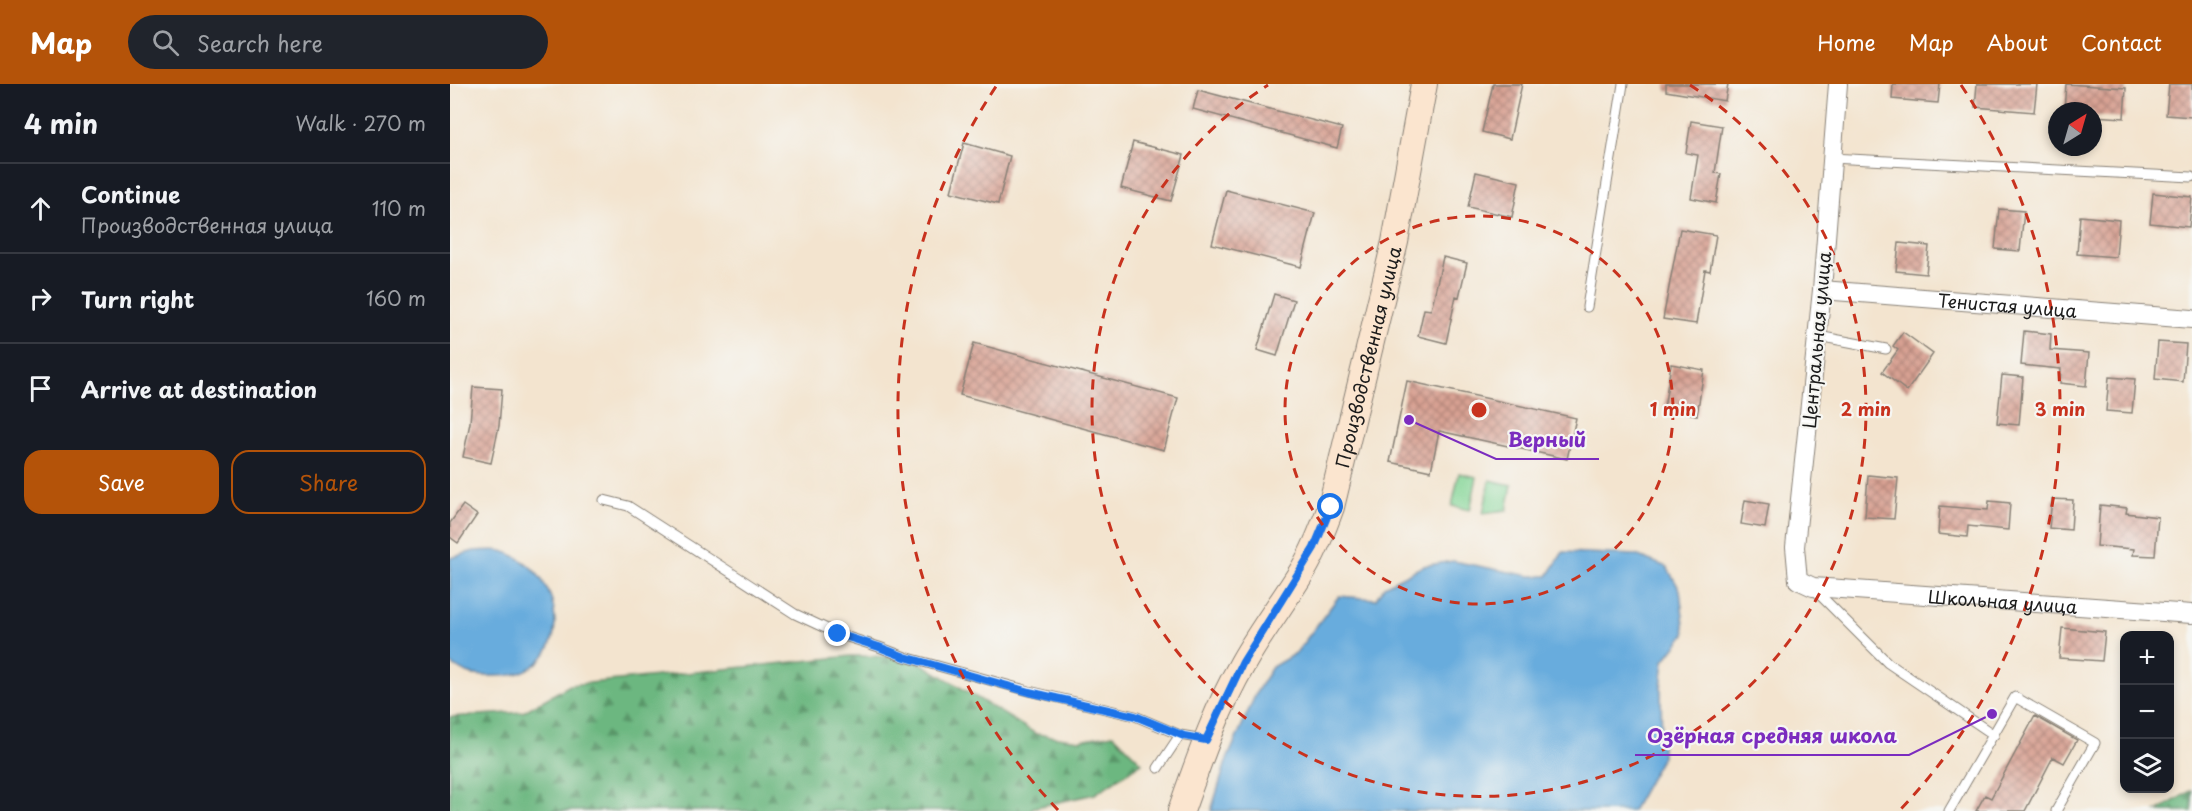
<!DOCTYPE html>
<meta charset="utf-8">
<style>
body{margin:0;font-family:"Playpen Sans",sans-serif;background:#20242c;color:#f1f3f6}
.controls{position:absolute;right:18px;bottom:18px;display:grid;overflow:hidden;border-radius:12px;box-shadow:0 3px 9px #0003}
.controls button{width:54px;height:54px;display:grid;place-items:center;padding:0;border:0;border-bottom:2px solid #363941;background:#171b24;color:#f1f3f6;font:30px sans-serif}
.compass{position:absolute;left:1598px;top:18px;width:54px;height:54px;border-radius:50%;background:#171b24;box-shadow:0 3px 9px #0003;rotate:37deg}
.stop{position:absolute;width:18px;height:18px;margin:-14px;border:4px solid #1a73e8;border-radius:50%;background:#fff}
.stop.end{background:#1a73e8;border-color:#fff;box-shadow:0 2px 6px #0008}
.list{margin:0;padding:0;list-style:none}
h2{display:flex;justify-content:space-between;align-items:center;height:78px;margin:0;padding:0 24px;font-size:26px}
h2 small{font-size:20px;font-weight:400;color:#9ea1a6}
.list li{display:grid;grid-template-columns:39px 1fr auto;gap:18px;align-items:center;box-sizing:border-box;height:90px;padding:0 24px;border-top:2px solid #363941}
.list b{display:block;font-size:22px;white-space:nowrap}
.list p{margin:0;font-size:20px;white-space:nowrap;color:#9ea1a6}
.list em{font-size:20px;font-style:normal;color:#9ea1a6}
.actions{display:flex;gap:12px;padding:18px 24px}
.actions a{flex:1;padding:14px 0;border:2px solid #b45309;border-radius:18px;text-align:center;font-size:21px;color:#b45309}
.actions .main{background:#b45309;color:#fff}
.icon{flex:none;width:33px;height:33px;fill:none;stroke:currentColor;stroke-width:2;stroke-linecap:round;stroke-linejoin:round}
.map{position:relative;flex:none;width:1742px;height:727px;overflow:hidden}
header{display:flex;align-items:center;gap:36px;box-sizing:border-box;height:84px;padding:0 30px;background:#b45309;color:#fff}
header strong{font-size:28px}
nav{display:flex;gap:33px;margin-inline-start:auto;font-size:21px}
.search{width:420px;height:54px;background:#20242c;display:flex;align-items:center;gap:15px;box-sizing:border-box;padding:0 21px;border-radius:33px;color:#9ea1a6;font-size:22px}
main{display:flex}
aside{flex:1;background:#171b24}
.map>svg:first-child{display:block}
</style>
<header>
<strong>Map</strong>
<div class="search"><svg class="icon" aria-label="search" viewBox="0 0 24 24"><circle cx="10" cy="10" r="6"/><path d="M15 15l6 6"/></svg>Search here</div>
<nav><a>Home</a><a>Map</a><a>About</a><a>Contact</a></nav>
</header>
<main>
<aside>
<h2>4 min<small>Walk · 270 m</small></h2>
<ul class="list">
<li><svg class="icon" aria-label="ahead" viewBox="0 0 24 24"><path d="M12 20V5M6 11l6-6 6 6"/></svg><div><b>Continue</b><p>Производственная улица</p></div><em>110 m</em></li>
<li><svg class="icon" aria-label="right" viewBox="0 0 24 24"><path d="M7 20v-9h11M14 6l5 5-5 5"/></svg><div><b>Turn right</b></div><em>160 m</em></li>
<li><svg class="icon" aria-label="arrive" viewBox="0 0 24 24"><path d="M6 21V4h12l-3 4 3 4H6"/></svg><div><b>Arrive at destination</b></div></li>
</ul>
<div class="actions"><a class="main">Save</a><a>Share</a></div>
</aside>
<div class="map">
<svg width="1742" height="727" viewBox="0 0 1742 727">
<defs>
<pattern id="forest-firs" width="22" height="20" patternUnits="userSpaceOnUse" patternTransform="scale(1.5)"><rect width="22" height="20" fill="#6cb780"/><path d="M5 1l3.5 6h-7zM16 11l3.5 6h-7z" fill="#589468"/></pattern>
<pattern id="park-tufts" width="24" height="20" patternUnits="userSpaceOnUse" patternTransform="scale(1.5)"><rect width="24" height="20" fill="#85d697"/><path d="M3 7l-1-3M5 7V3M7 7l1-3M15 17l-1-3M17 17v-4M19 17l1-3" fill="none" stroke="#72b782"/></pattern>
<pattern id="building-cross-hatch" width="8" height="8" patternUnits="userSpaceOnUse" patternTransform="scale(1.5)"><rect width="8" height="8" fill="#d8a193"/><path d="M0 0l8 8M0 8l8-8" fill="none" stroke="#ae8277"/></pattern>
</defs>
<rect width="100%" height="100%" fill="#f6f6f2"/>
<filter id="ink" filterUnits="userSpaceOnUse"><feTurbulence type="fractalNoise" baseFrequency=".0167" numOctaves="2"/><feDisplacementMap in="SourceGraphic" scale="12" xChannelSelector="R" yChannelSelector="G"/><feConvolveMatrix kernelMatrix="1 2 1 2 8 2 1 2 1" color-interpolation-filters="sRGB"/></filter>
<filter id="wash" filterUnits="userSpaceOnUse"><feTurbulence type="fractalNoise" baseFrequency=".008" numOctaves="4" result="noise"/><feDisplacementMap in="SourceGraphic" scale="24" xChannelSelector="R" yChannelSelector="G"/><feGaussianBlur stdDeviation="1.35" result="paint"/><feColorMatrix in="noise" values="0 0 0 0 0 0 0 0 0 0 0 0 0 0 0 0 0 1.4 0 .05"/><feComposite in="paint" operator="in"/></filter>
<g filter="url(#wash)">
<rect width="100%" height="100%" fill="#f3e4cf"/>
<path fill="url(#forest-firs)" stroke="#446a4e" stroke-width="1.5" d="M401,572L461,573L586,650L630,656L663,650L692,679L645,710L582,724L581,727H0V633L73,628L120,601Z
M1742,706V727H1707Z"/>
<path fill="url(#park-tufts)" stroke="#50795a" stroke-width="1.5" d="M1040,396L1062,401L1057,426L1033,429Z"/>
<path fill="#85d697" stroke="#50795a" stroke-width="1.5" d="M1009,389L1027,393L1020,426L1002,422Z"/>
<path fill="#68acdd" stroke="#42647c" stroke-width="1.5" d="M24,467C32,467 44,465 52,467C123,489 125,596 43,592C23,592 16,591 0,579V474Z
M1113,468L1186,471L1217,483L1230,506L1235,550L1214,577L1211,604L1212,673L1182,727H761L776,678L807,607L822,583L846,569L889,512L926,515L934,502L973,482L1003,477L1080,492H1098Z"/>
<g id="blocks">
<path fill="url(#building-cross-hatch)" d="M1043,0H1072L1060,55L1032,48Z
M1216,0H1278L1275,17L1216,7Z
M1443,0H1490L1488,19L1442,15Z
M1527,0H1587L1584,28L1525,23Z
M1616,0L1676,4L1674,34L1643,32V27H1614Z
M1719,0H1742V33L1716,31Z
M748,6L892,44L887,64L743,25Z
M1241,37L1272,42L1265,89L1271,90L1266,119L1241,114L1248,71L1236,69Z
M683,58L734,71L721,117L671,104Z
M514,59L560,72L548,120L501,108Z
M1026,88L1069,98L1062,133L1018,123Z
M776,106L865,129L851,183L762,160Z
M1703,109L1742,113L1739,143L1700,139Z
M1549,125L1574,127L1570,167L1545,165Z
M1630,132L1669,136L1666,173L1627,170Z
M1230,145L1266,151L1260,187L1255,186L1246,240L1213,235Z
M1449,159L1479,162L1476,190L1446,187Z
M993,173L1017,179L1009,213L1006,212L996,259L968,252L974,225L981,226Z
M824,210L844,216L827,272L807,266Z
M1574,247L1601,250L1600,266L1639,269L1636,302L1610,299L1611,285L1571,281Z
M1453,248L1483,270L1457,307L1432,288L1448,266L1443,262Z
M1708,258L1736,260L1733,298L1705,295Z
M524,259L728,314L714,366L510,311Z
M1221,280L1254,286L1247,331L1214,325Z
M1552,291L1573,293L1569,341L1547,339Z
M1659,293L1685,295L1682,329L1656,327Z
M957,297L1126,334L1117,375L989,347L981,387L940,378Z
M23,303L52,305L49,342L41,379L13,373L20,339Z
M1418,391L1448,394L1444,435L1415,433Z
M1602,415L1623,416L1621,446L1599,444Z
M1295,416L1319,420L1315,444L1291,440Z
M1539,417L1560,419L1558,446L1518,442L1517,453L1488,450L1490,422L1538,426Z
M13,421L27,431L8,459L0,453V439Z
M1650,421L1677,424L1676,429L1708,433L1705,472L1683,471L1684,465L1647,462Z
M1612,544L1655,548L1652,577L1609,574Z
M1585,632L1627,656L1614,679L1603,673L1575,727H1526L1535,711L1541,714Z"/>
</g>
</g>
<g filter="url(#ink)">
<use href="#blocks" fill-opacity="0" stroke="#888076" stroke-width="1.5"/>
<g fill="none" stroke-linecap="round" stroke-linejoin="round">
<defs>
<path id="lane" d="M1381,74L1742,93
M1137,223L1173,0
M1368,252L1436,265
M154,416L178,422L345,530L388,550L429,563L455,573L579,607L685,632L730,651
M1364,505L1438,579L1544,651
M708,684L730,651L754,655
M1499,727L1565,613L1645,659L1606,727"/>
<g id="street">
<path id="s1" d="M1388,0L1372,206L1345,463L1348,496L1363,503L1742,530"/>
<path id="s2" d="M1372,206L1742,235"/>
</g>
<g id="secondary">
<path id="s3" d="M731,727C749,676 766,626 793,579C811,547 834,517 853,486C865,466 873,445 881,423L945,158L974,0"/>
</g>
</defs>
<use href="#lane" stroke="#888076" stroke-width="11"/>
<use href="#street" stroke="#888076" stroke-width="20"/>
<use href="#secondary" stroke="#888076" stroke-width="28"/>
<use href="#lane" stroke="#fff" stroke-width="9"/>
<use href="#street" stroke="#fff" stroke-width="18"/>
<use href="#secondary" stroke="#fbe5cf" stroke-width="26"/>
</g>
</g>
<g fill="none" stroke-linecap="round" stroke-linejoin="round" filter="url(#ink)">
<path stroke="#1a73e8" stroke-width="8" d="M388,550L429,563L455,573L579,608L685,632L734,652L756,656L793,578L864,464L881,423"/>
</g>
<g fill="none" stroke="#c8321e" stroke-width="3" stroke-dasharray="10 8">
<circle cx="1029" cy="326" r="194"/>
<path d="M1240 1A387 387 0 1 1 818 1"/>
<path d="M608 726A581 581 0 0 1 547 1M1511 1A581 581 0 0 1 1450 726"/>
</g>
<g text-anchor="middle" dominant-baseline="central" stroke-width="4.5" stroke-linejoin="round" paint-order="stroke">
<g font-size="18" fill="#1c1c1c" stroke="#f6f6f2">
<text stroke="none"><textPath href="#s2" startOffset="186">Тенистая улица</textPath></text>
<text transform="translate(1366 256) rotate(-85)">Центральная улица</text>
<text stroke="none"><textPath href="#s3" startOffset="495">Производственная улица</textPath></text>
<text stroke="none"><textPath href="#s1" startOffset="705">Школьная улица</textPath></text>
</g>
</g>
<circle cx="1029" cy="326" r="9" fill="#c8321e" stroke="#f6f6f2" stroke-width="3"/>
<g font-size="18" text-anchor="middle" font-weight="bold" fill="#c8321e" stroke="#f6f6f2" stroke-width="4.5" stroke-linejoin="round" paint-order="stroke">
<text x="1223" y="332">1 min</text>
<text x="1416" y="332">2 min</text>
<text x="1610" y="332">3 min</text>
</g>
<path fill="none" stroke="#7b2cbf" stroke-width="2" d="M959 336L1046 375H1149M1542 630L1459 671H1185"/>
<g fill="#7b2cbf" stroke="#f6f6f2" stroke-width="2">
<circle cx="959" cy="336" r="6"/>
<circle cx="1542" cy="630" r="6"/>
</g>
<g font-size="20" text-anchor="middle" font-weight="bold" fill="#7b2cbf" stroke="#f6f6f2" stroke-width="4.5" stroke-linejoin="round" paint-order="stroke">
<text x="1097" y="363">Верный</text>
<text x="1322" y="659">Озёрная средняя школа</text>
</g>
</svg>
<div class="controls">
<button>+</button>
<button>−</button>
<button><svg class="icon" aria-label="layers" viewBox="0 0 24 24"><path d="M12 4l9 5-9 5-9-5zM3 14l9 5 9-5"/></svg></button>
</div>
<svg class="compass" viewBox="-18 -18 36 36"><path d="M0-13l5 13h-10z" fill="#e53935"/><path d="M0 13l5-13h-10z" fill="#9ea1a6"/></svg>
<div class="stop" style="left:881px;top:423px"></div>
<div class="stop end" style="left:388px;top:550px"></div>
</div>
</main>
